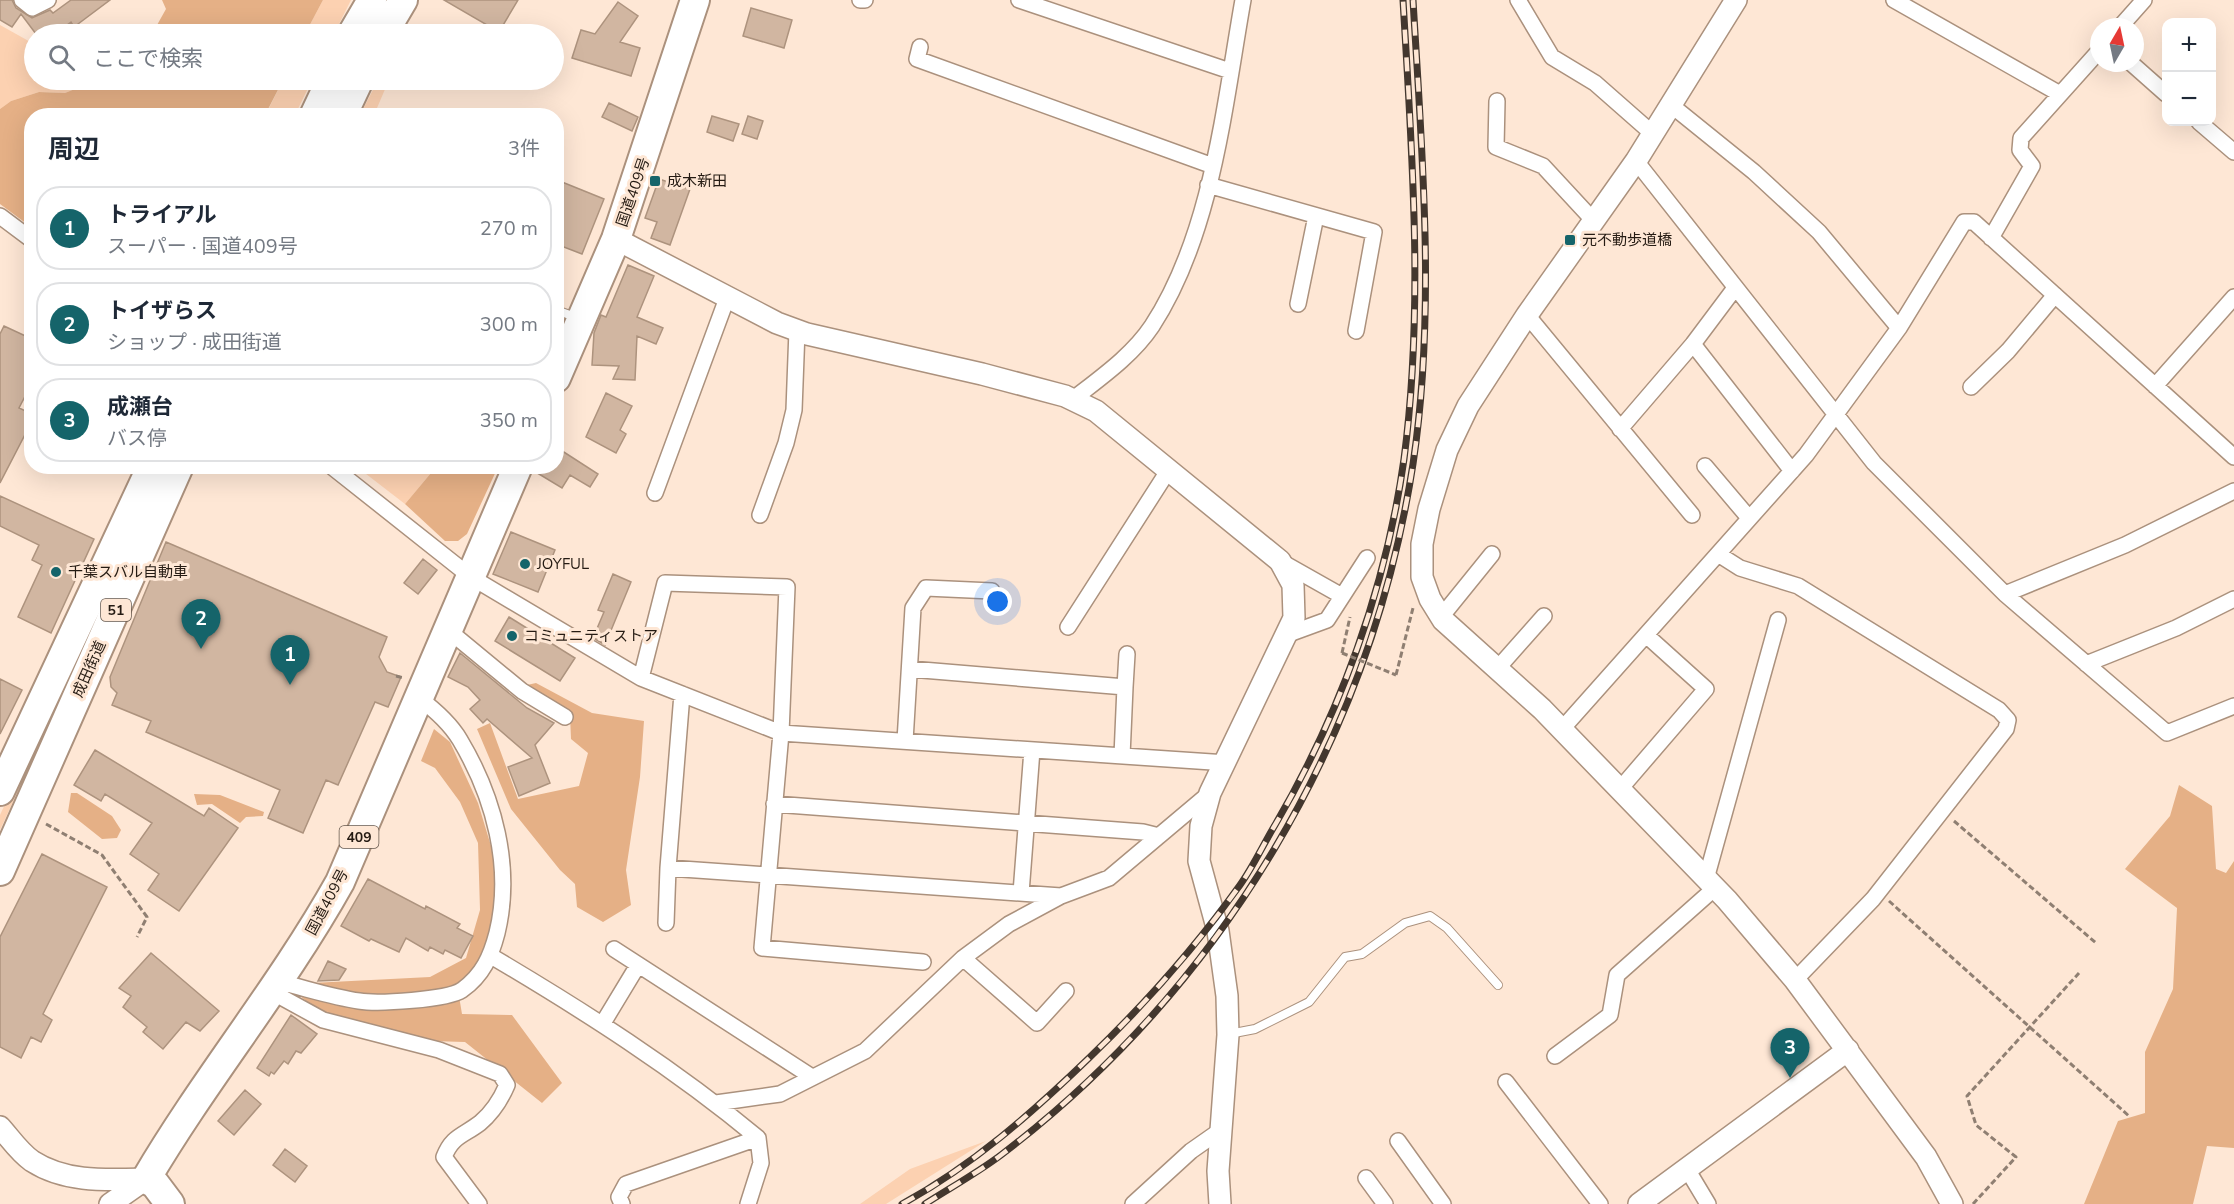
<!DOCTYPE html>
<html lang="ja">
<meta charset="utf-8">
<style>
body{margin:0;font-family:"Nunito Sans","Noto Sans JP",sans-serif;background:#f6f6f7;color:#1f2937}
.controls{position:absolute;right:18px;top:18px;display:grid;overflow:hidden;border-radius:12px;box-shadow:0 6px 24px #0002}
.controls button{width:54px;height:54px;display:grid;place-items:center;padding:0;border:0;border-bottom:2px solid #e0e1e3;background:#fff;color:#1f2937;font:30px sans-serif}
.compass{position:absolute;left:2090px;top:18px;width:54px;height:54px;border-radius:50%;background:#fff;box-shadow:0 6px 24px #0002;rotate:9deg}
.you{position:absolute;left:998px;top:602px;width:21px;height:21px;margin:-15px;border:4px solid #fff;border-radius:50%;background:#1a73e8;box-shadow:0 0 0 9px #1a73e833}
.badge{display:grid;place-items:center;width:39px;height:39px;border-radius:50%;background:#15646a;color:#fff;font-size:20px;font-weight:700}
.pin{position:absolute;translate:-50% -50px;filter:drop-shadow(0 2px 3px #0008)}
.pin::after{content:'';position:absolute;top:32px;width:21px;height:18px;background:inherit;clip-path:polygon(0 0,100% 0,50% 100%)}
.list{margin:0;padding:0;list-style:none}
h2{display:flex;justify-content:space-between;align-items:center;height:78px;margin:0;padding:0 24px;font-size:26px}
h2 small{font-size:20px;font-weight:400;color:#747a83}
.list li{display:grid;grid-template-columns:39px 1fr auto;gap:18px;align-items:center;box-sizing:border-box;height:84px;margin:0 12px 12px;padding:0 12px;border:2px solid #e0e1e3;border-radius:24px}
.list b{display:block;font-size:22px;white-space:nowrap}
.list p{margin:0;font-size:20px;white-space:nowrap;color:#747a83}
.list em{font-size:20px;font-style:normal;color:#747a83}
.icon{flex:none;width:33px;height:33px;fill:none;stroke:currentColor;stroke-width:2;stroke-linecap:round;stroke-linejoin:round}
.map{position:relative;flex:none;width:2234px;height:1204px;overflow:hidden}
.search{position:absolute;background:#fff;box-shadow:0 6px 24px #0002;left:24px;top:24px;width:540px;height:66px;display:flex;align-items:center;gap:15px;box-sizing:border-box;padding:0 21px;border-radius:33px;color:#747a83;font-size:22px}
.panel{position:absolute;background:#fff;box-shadow:0 6px 24px #0002;left:24px;top:108px;width:540px;height:366px;border-radius:24px}
.map>svg:first-child{display:block}
</style>
<div class="map">
<svg width="2234" height="1204" viewBox="0 0 2234 1204">
<rect width="100%" height="100%" fill="#fee7d5"/>
<path fill="#fcd1b1" d="M323,0H351L334,34H305Z
M0,25L34,44V80H97L65,93L39,92L11,101L0,109Z
M283,80H312L295,115L265,116Z
M378,80H389L374,115H360Z
M357,467H436L405,504Z
M86,629L91,632L0,830V815Z
M986,1141L886,1204H860L910,1169Z"/>
<path fill="#e5b086" d="M162,0H323L305,34H152L166,9Z
M97,80H283L265,115L32,116L31,227L0,204V109L11,101L39,92L65,93Z
M436,467H498L467,534L458,541H445L405,504Z
M536,683L592,713L644,721L640,777L626,870L631,905L603,922L577,907L575,884L560,870L511,809L477,729L490,723L518,799L579,786L588,753L571,739L570,715L527,685Z
M434,729L450,742L478,803L494,856L498,888L496,914L481,965L457,984L462,1014L512,1015L562,1083L542,1103L465,1042L431,1041L324,1015L300,996L312,983L430,977L466,958L480,910L478,843L460,802L435,768L421,761Z
M2179,785L2212,806L2216,869L2226,873L2234,861V1148L2207,1146L2193,1204H2084L2118,1121L2145,1113V1052L2173,989L2177,908L2125,869L2170,816Z
M71,793H77L112,816L121,830L117,838L102,839L68,812Z
M194,794L220,795L264,812L263,816L246,817L240,823L212,804L197,805Z"/>
<path fill="#d1b6a1" stroke="#ad937e" stroke-width="1.5" d="M0,0H12L16,8L32,18L50,10L53,13L71,0H110L74,27L71,22L55,34H36L21,14L12,27L0,20Z
M444,0H518L499,32Z
M618,2L638,16L620,42L640,48L631,76L572,58L581,30L595,34Z
M751,8L792,20L784,48L743,36Z
M609,103L638,117L632,131L602,117Z
M712,116L739,124L733,141L707,132Z
M748,116L763,121L757,139L742,134Z
M659,179L690,189L670,245L651,238L657,222L645,218Z
M562,182L604,199L582,254L556,244V195Z
M628,265L654,276L637,317L663,328L656,344L637,336L635,380L613,379L619,366L592,365L594,333L601,315L606,317Z
M4,326L32,339V383L19,408L32,414V421L0,483V334Z
M606,393L632,406L620,430L626,434L616,453L586,437Z
M556,447L598,474L590,487L570,475L562,488L534,471V466H556Z
M0,496L94,539L51,633L18,617L42,565L32,560L39,545L0,526Z
M511,532L555,550L538,592L493,574Z
M166,542L387,637L379,657L387,672L401,677L388,707L375,702L338,785L326,780L303,833L268,818L280,790L146,732L151,721L112,705L117,693L111,687L110,677Z
M423,559L437,570L418,594L404,583Z
M613,574L631,582L605,645L593,638L604,612L598,610Z
M509,617L575,658L560,681L495,641Z
M460,653L527,708L554,723L535,745L550,783L519,796L508,767L532,758L487,719L483,723L470,709L480,700L468,687L448,677Z
M0,679L22,690L0,734Z
M95,750L204,816L209,808L238,828L179,911L148,890L159,874L130,854L152,823L105,794L101,801L74,785Z
M42,854L107,887L43,1014L52,1020L41,1042L31,1037L21,1058L0,1047V937Z
M368,879L425,909L426,906L460,924L457,928L473,936L461,958L445,950L443,954L430,947L428,951L406,938L399,952L371,939L369,941L341,926Z
M151,953L219,1011L200,1031L186,1022L163,1049L143,1032L147,1027L123,1007L131,996L119,988Z
M328,961L346,969L339,980L318,981Z
M291,1015L317,1034L301,1053L296,1051L288,1064L284,1061L274,1074L271,1072L269,1076L257,1068Z
M245,1090L261,1104L234,1135L218,1121Z
M285,1149L307,1166L295,1182L273,1165Z"/>
<g fill="none" stroke-linecap="round" stroke-linejoin="round">
<defs>
<path id="lane" d="M556,310L578,318
M1229,1034L1255,1029L1309,1002L1345,957L1362,954L1405,923L1430,916L1447,928L1498,985"/>
<path id="street" d="M22,0L32,8L48,0
M860,0H865
M1019,0L1230,71
M1518,0L1552,57L1595,83L1653,134
M1894,0L2060,94
M2120,27L2144,0
M920,47L917,59L1213,166
M2131,63L2166,94
M1497,101L1496,147L1543,166L1593,220
M1671,105L1754,172L1819,232L1899,328
M2199,122L2234,152
M1636,161L1874,463L2005,594L2125,545L2234,491
M1208,185L1374,232L1356,331
M0,216L32,240
M1991,238L2032,166L2020,150L2021,138L2099,51
M1298,304L1316,216
M1527,315L1692,515
M1693,344L1792,471
M2155,386L2234,297
M1971,387L2008,351L2055,295
M1072,400C1100,378 1132,356 1152,326C1212,234 1224,107 1243,0
M1620,429L1693,344L1735,288
M331,466L471,577L641,678L781,733L1227,763
M1705,466L1749,518
M655,493L727,298
M760,515L786,443L794,410L797,330
M1718,554L1740,568L1798,586L1999,710L2008,720L2006,729L1873,899L1795,980
M1280,561L1342,596
M2005,594L2167,733L2234,706
M1441,617L1492,554
M1068,627L1168,471
M448,630L522,691L565,717
M1286,635L1327,620L1367,558
M2086,664L2176,628L2234,599
M910,669L1125,687L1122,756
M1497,669L1544,616
M641,678L665,583L787,587L781,733L762,948L923,962
M1125,687L1127,654
M1562,729L1806,455L1899,328L1964,222H1974L2234,457
M905,741L913,608L926,588L992,591
M1620,789L1706,689L1646,635
M774,804L1143,832L1159,836
M668,868L682,694
M1706,879L1778,620
M1021,893L1032,750
M666,923L668,868L1061,896L1109,878L1210,793
M614,949L812,1077
M491,956C584,1011 675,1069 758,1138L761,1163L748,1204
M963,958L1037,1023L1066,991
M279,982C305,988 332,997 359,1001C378,1004 447,1000 462,990C483,975 491,956 497,933C513,867 494,797 460,740C450,723 435,710 419,698
M272,992L323,1020L439,1050L500,1074L507,1085C501,1099 492,1113 480,1123C463,1136 452,1136 444,1157L479,1204
M603,1023L638,965
M1555,1056L1610,1015L1617,975L1715,888
M1506,1082L1600,1204
M716,1103L780,1094L865,1051L963,958L1009,924L1061,896
M1398,1141L1443,1204
M1687,1169L1708,1204
M1366,1178L1385,1204
M622,1204L619,1197L626,1184L758,1138
M1133,1204L1191,1151L1221,1130"/>
<path id="secondary" d="M1736,0L1636,161L1527,315L1468,406L1447,450L1429,509L1422,544V577L1430,599L1443,620L1542,709L1727,900L1795,980L1926,1157L1952,1204
M616,239L777,323L807,334L982,374L1065,396L1096,411L1280,561L1293,585L1294,618L1210,793L1201,826L1199,861L1218,931L1227,996L1228,1035L1218,1171L1220,1204
M0,1127C10,1138 19,1152 32,1161C66,1183 107,1180 146,1179
M110,1204L146,1179
M1639,1204L1848,1050"/>
<path id="highway" d="M352,34L372,0
M383,34L403,0
M314,116L331,80
M342,116L359,80
M556,378L616,239L695,0
M0,791L152,466
M0,871L179,466
M170,1204L155,1184L146,1179C206,1077 282,986 340,882L518,466"/>
</defs>
<use href="#lane" stroke="#ab917d" stroke-width="10"/>
<use href="#street" stroke="#ab917d" stroke-width="18"/>
<use href="#secondary" stroke="#ab917d" stroke-width="24"/>
<use href="#highway" stroke="#ab917d" stroke-width="32"/>
<path stroke="#8f7f72" stroke-width="3" stroke-dasharray="6 3" stroke-linecap="butt" d="M1342,653L1350,617
M1396,675L1413,608
M396,676L404,678
M1954,821L2096,943
M46,824L102,855L147,917L137,937
M1889,901L2130,1117
M1973,1204L2016,1157L1976,1125L1967,1096L2079,973"/>
<use href="#lane" stroke="#fff" stroke-width="8"/>
<use href="#street" stroke="#fff" stroke-width="15"/>
<use href="#secondary" stroke="#fff" stroke-width="21"/>
<use href="#highway" stroke="#fff" stroke-width="28"/>
<defs>
<path id="rail" d="M902,1204C972,1166 1032,1113 1089,1058C1144,1005 1195,948 1240,885C1253,867 1263,845 1275,825C1340,714 1386,588 1404,459C1424,307 1412,153 1403,0
M925,1204C950,1188 977,1173 1001,1155C1222,987 1371,738 1413,464C1436,311 1422,153 1413,0"/>
</defs>
<use href="#rail" stroke="#43372e" stroke-width="7"/>
<use href="#rail" stroke="#fee7d5" stroke-width="4.5" stroke-dasharray="14" stroke-linecap="butt"/>
<path stroke="#8f7f72" stroke-width="3" stroke-dasharray="6 3" stroke-linecap="butt" d="M1342,653L1396,675"/>
</g>
<g fill="#15646a" stroke="#fee7d5" stroke-width="2">
<rect x="649" y="175" width="12" height="12" rx="3"/>
<rect x="1564" y="234" width="12" height="12" rx="3"/>
<circle cx="525" cy="564" r="6"/>
<circle cx="56" cy="572" r="6"/>
<circle cx="512" cy="636" r="6"/>
</g>
<g text-anchor="middle" dominant-baseline="central" stroke-width="6" stroke-linejoin="round" paint-order="stroke">
<g fill="#fee7d5" stroke="#66584d" stroke-width="1.5">
<rect x="101" y="599" width="30" height="22" rx="4.5"/>
<rect x="339.5" y="826" width="39" height="22" rx="4.5"/>
</g>
<g font-size="14" font-weight="bold" fill="#251b13">
<text x="116" y="610">51</text>
<text x="359" y="837">409</text>
</g>
<g font-size="15" fill="#251b13" stroke="#fee7d5" text-anchor="start">
<text x="667" y="181">成木新田</text>
<text x="1582" y="240">元不動歩道橋</text>
<text x="537" y="564">JOYFUL</text>
<text x="68" y="572">千葉スバル自動車</text>
<text x="524" y="636">コミュニティストア</text>
</g>
<g font-size="15" fill="#251b13" stroke="#fee7d5">
<text transform="translate(633 192) rotate(-71)">国道409号</text>
<text transform="translate(89 669) rotate(-66)">成田街道</text>
<text transform="translate(327 902) rotate(-62)">国道409号</text>
</g>
</g>
</svg>
<div class="controls">
<button>+</button>
<button>−</button>
</div>
<svg class="compass" viewBox="-18 -18 36 36"><path d="M0-13l5 13h-10z" fill="#e53935"/><path d="M0 13l5-13h-10z" fill="#747a83"/></svg>
<div class="you"></div>
<div class="pin badge" style="left:290px;top:685px">1</div>
<div class="pin badge" style="left:201px;top:649px">2</div>
<div class="pin badge" style="left:1790px;top:1078px">3</div>
<div class="search"><svg class="icon" aria-label="search" viewBox="0 0 24 24"><circle cx="10" cy="10" r="6"/><path d="M15 15l6 6"/></svg>ここで検索</div>
<section class="panel">
<h2>周辺<small>3件</small></h2>
<ul class="list">
<li><span class="badge">1</span><div><b>トライアル</b><p>スーパー · 国道409号</p></div><em>270 m</em></li>
<li><span class="badge">2</span><div><b>トイザらス</b><p>ショップ · 成田街道</p></div><em>300 m</em></li>
<li><span class="badge">3</span><div><b>成瀬台</b><p>バス停</p></div><em>350 m</em></li>
</ul>
</section>
</div>
